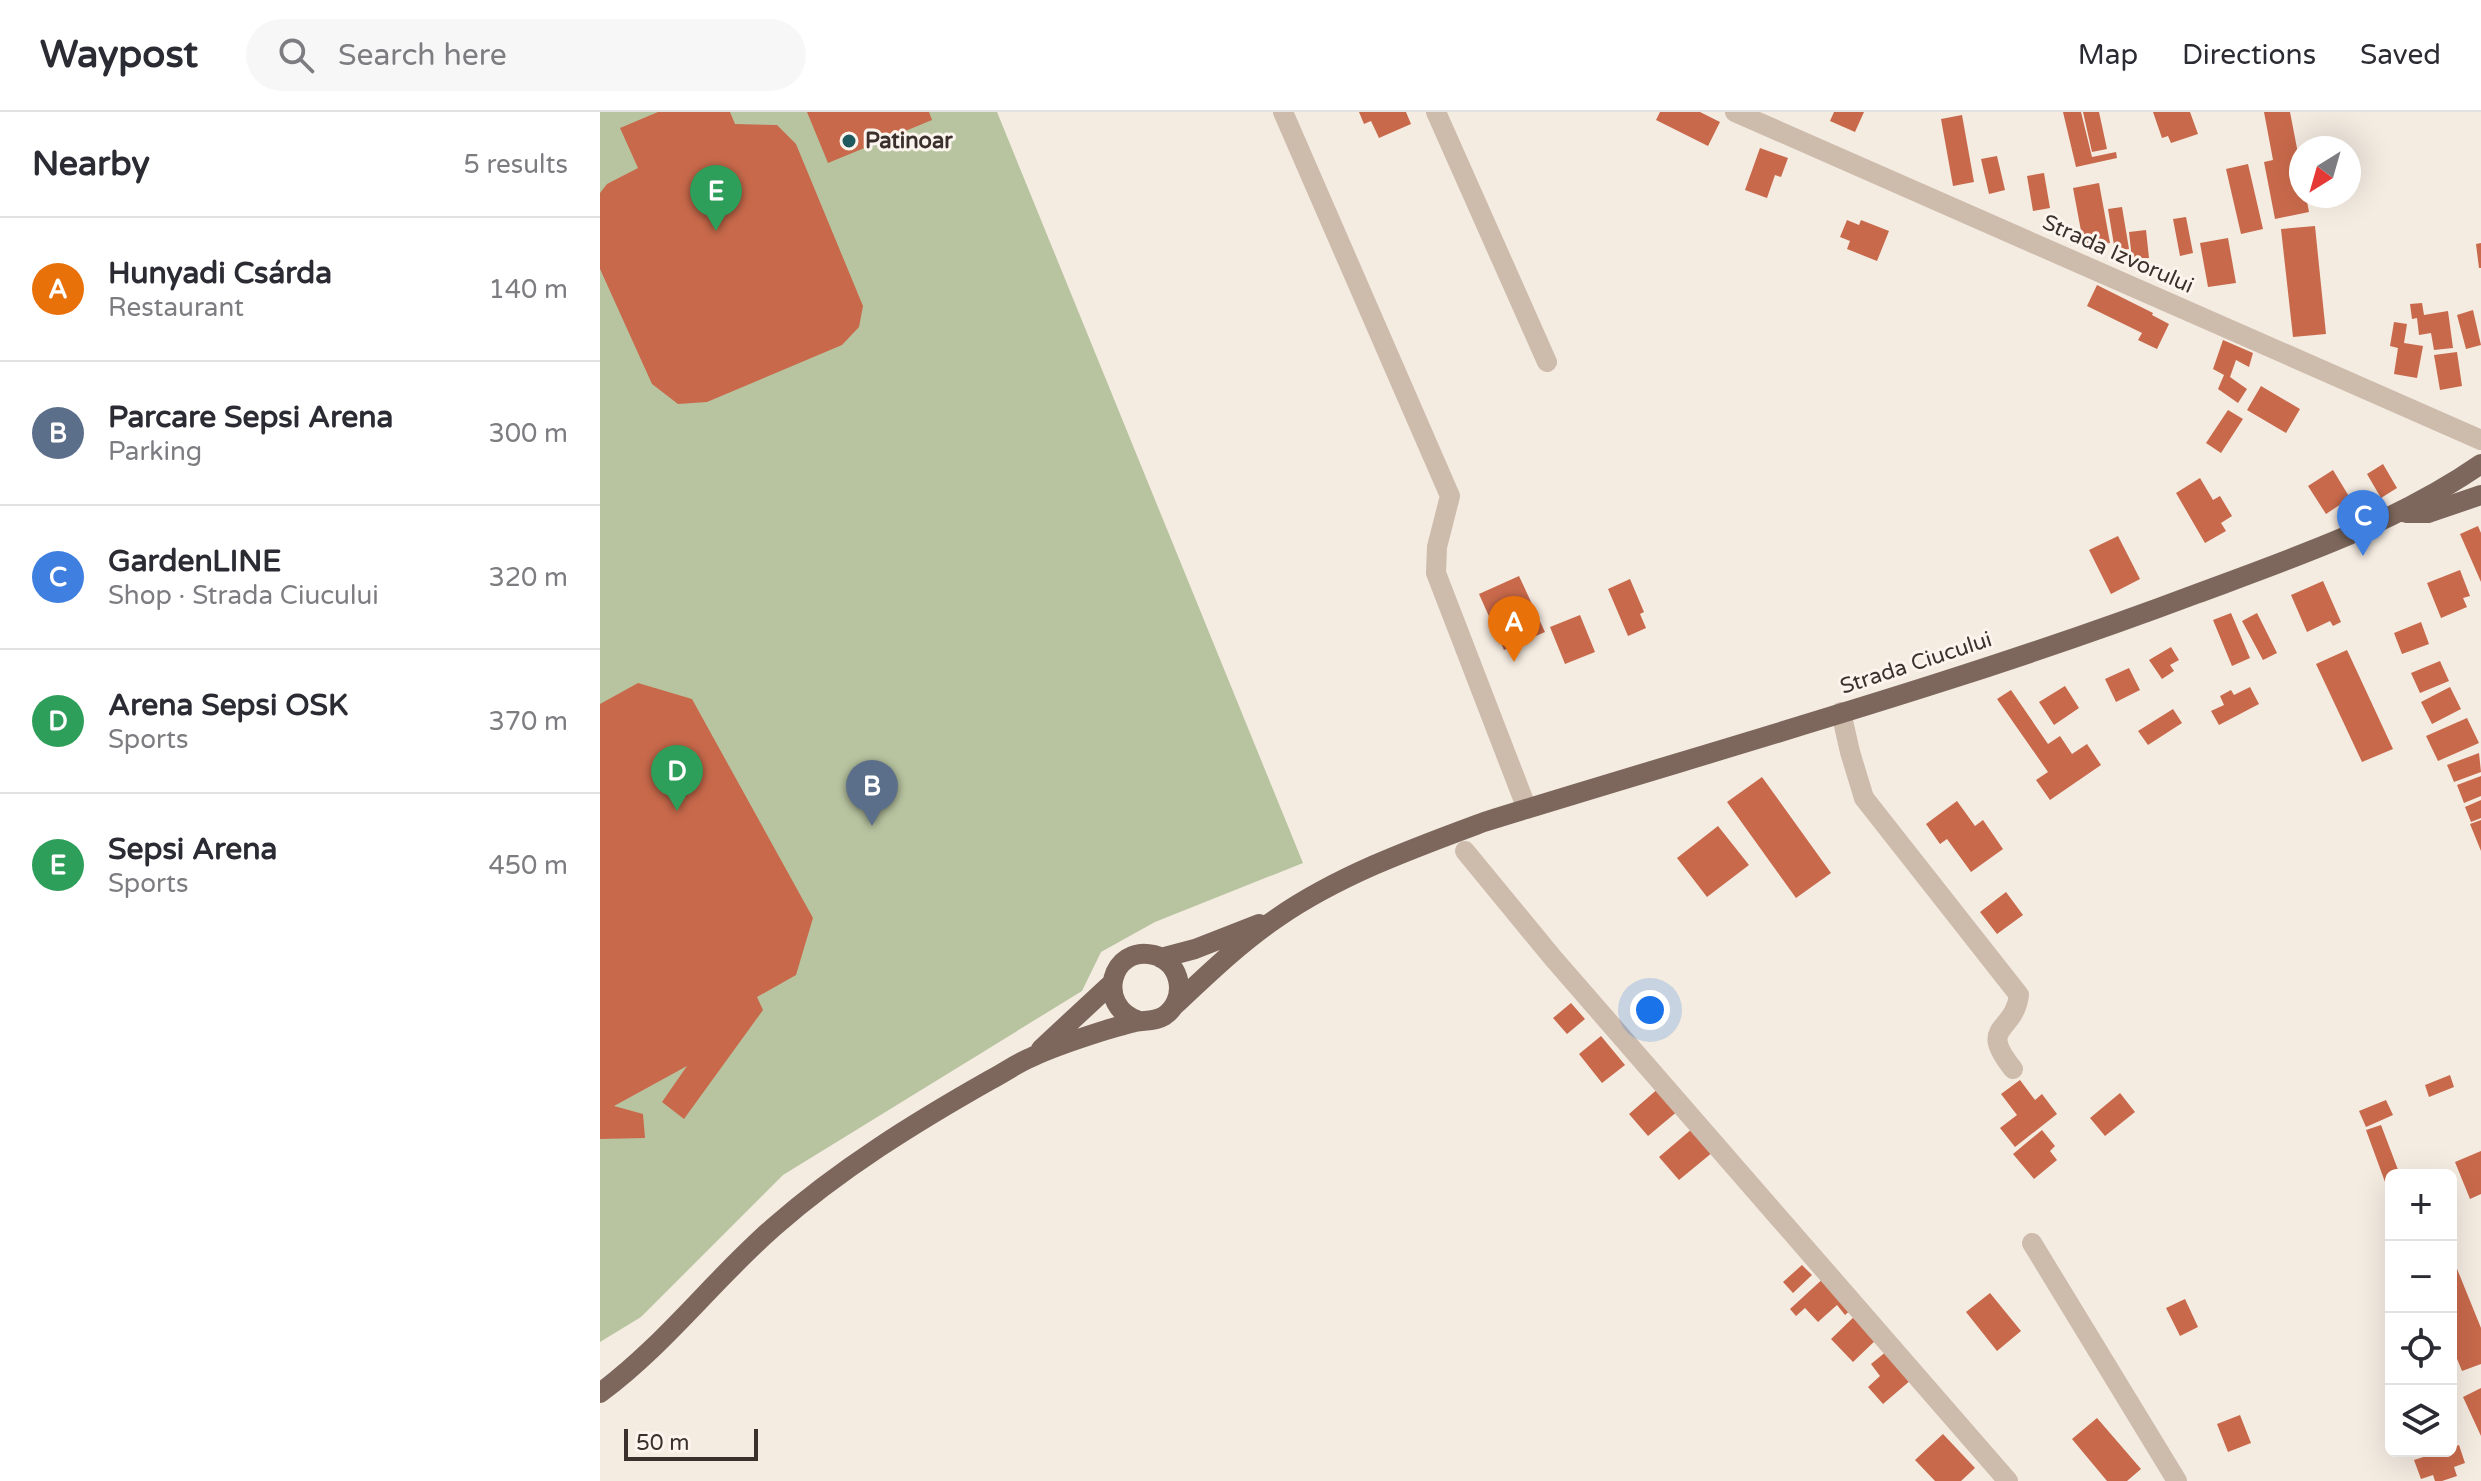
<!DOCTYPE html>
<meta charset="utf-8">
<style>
body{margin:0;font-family:"Varela Round",sans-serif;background:#f7f7f7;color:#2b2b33}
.controls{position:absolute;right:24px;bottom:24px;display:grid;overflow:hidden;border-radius:12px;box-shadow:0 8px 32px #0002}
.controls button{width:72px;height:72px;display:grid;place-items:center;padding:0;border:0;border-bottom:2px solid #e1e1e2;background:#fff;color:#2b2b33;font:40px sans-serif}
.compass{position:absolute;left:1689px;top:24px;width:72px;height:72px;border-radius:50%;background:#fff;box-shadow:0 8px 32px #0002;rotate:217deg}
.scale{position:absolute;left:24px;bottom:20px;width:134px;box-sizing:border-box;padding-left:8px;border:4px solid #3b302b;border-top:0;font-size:22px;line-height:28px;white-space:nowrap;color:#3b302b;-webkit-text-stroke:6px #fbf5ee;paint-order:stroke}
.you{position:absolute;left:1050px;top:898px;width:28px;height:28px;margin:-20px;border:6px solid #fff;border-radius:50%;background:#1a73e8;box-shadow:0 0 0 12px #1a73e833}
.badge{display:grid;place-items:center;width:52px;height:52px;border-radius:50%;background:#1f5a5e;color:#fff;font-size:26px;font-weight:700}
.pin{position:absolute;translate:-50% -66px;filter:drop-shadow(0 2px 4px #0008)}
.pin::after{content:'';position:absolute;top:42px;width:28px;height:24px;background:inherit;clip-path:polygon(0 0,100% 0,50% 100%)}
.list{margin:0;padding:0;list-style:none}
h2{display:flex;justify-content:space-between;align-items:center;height:104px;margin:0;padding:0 32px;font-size:34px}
h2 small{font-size:26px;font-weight:400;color:#7c7c81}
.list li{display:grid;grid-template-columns:52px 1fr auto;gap:24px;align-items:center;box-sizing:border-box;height:144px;padding:0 32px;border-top:2px solid #e1e1e2}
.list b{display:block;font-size:30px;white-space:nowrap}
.list p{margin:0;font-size:26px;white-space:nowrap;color:#7c7c81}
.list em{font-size:26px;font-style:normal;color:#7c7c81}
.icon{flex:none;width:44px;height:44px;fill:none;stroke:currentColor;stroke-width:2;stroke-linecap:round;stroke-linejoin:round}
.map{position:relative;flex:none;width:1881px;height:1369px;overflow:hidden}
header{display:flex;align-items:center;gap:48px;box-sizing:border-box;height:112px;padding:0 40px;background:#fff;border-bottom:2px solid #e1e1e2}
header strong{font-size:38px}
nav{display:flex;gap:44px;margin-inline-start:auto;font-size:28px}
.search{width:560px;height:72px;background:#f7f7f7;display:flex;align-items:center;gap:20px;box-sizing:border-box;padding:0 28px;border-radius:44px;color:#7c7c81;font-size:30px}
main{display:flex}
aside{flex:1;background:#fff}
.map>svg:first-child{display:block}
</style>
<header>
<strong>Waypost</strong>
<div class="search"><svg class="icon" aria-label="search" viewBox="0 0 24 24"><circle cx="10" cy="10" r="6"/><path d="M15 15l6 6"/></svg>Search here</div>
<nav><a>Map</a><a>Directions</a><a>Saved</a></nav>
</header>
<main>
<aside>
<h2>Nearby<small>5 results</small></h2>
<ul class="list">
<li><span class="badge" style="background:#e8710a">A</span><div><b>Hunyadi Csárda</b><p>Restaurant</p></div><em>140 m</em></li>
<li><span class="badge" style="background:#5c6f8a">B</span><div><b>Parcare Sepsi Arena</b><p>Parking</p></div><em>300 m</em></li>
<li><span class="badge" style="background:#3f7fe0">C</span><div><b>GardenLINE</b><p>Shop · Strada Ciucului</p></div><em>320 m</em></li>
<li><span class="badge" style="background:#2e9e5b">D</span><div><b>Arena Sepsi OSK</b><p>Sports</p></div><em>370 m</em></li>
<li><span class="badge" style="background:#2e9e5b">E</span><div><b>Sepsi Arena</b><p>Sports</p></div><em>450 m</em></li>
</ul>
</aside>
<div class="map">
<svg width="1881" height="1369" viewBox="0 0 1881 1369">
<rect width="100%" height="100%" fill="#f4ebe1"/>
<path fill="#b8c4a0" d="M0,0H397L703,751L555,810L501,840L482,879L183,1063L41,1205L0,1230Z"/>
<path fill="#c8694b" d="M58,0H130L135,12L177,13L196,32L263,194L259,215L242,233L107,290L78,292L52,272L0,157V81L7,72L38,56L20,16Z
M207,0H329L332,8L228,51Z
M759,0H806L811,12L779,26L771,9L764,12Z
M1060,0H1100L1120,10L1108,34L1056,8Z
M1234,0H1264L1255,20L1230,9Z
M1463,0H1481L1492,45L1516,40L1517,46L1476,55Z
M1483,0H1499L1507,37L1492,40Z
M1553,0H1590L1598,22L1571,31L1568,24L1562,26Z
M1664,0H1690L1701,57V84H1706L1709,100L1675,107L1664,50L1673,48Z
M1362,3L1374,70L1353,74L1341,7Z
M1160,36L1188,46L1181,65L1175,63L1167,86L1145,78Z
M1397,44L1405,78L1389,82L1381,47Z
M1648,52L1663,117L1641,122L1626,57Z
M1444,61L1450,96L1433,99L1427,64Z
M1499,71L1510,131L1484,135L1473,76Z
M1522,95L1529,137L1515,139L1508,97Z
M1586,105L1593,141L1580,144L1573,107Z
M1247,108L1259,113L1261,108L1289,119L1277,149L1247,137L1250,129L1240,125Z
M1715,114L1726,222L1693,225L1681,117Z
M1546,118L1549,146L1532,147L1529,120Z
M1628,126L1636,171L1608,175L1600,131Z
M1881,131V156H1879L1876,132Z
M1497,173L1553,201L1552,203L1569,212L1557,237L1538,228L1542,221L1487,194Z
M1822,191L1824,203L1848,199L1853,236L1834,238L1831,221L1819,223L1817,206L1812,207L1810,192Z
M1873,198L1881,233L1866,237L1857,203Z
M1794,210L1807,212L1804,231L1823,234L1817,266L1794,262L1798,236L1790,234Z
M1623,228L1653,241L1649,255L1636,248L1630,265L1647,277L1638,291L1618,277L1624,263L1613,257Z
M1857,240L1862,274L1840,278L1834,243Z
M1661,274L1700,297L1686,321L1647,298Z
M1628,298L1643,307L1621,341L1606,331Z
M1783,352L1797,376L1781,386L1767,362Z
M1733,358L1750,386L1726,402L1708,374Z
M1600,366L1613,388L1620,384L1632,404L1621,411L1626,419L1605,431L1576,381Z
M1878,414L1881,421V470L1860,422Z
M1518,424L1540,467L1511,482L1489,438Z
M1860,458L1870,484L1863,486L1867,495L1841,506L1827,471Z
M919,464L945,520L904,538L879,482Z
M1030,467L1044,500L1040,502L1046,516L1028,524L1008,477Z
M1723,469L1741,510L1733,514L1730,509L1707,520L1691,483Z
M1631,501L1650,546L1632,554L1613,508Z
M1657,501L1677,541L1663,548L1642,509Z
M980,503L995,540L965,552L950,515Z
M1821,510L1829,532L1802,542L1794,521Z
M1571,535L1579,548L1570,553L1574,559L1562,567L1549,548Z
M1747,538L1793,637L1762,650L1716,552Z
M1840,549L1849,569L1820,581L1811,561Z
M1529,556L1540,578L1516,590L1505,567Z
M38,571L92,587L213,806L196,863L157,885L163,898L84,1007L62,990L87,954L14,994L43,1002L45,1026L0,1027V592Z
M1465,574L1479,596L1454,613L1439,590Z
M1650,575L1659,592L1619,613L1611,599L1624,593L1620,584L1631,578L1634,583Z
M1850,575L1861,597L1832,612L1821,590Z
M1411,578L1448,632L1460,624L1472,642L1487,632L1501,653L1450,688L1436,668L1448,660L1397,587Z
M1573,597L1582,611L1548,633L1538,619Z
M1867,606L1879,631L1838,649L1826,624Z
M1879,641L1881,660L1854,670L1847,653Z
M1881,664V684L1864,691L1857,673Z
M1162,665L1231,761L1196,786L1127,690Z
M1881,688V706L1871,710L1865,695Z
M1357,689L1375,714L1383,708L1403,737L1371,760L1347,727L1340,732L1326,712Z
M1881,708V739L1870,712Z
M1118,714L1149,753L1107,785L1077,746Z
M1406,780L1423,803L1397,822L1380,800Z
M971,891L985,907L967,922L953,906Z
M1001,924L1025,953L1002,971L979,942Z
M1850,963L1854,975L1829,985L1825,973Z
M1420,968L1435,988L1442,982L1457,1002L1415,1035L1400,1016L1417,1003L1401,982Z
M1060,975L1079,998L1048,1024L1029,1002Z
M1520,981L1535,1000L1505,1024L1490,1006Z
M1786,988L1793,1003L1766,1015L1759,999Z
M1781,1013L1800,1063H1791V1067L1785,1070L1766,1018Z
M1093,1016L1113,1040L1079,1068L1059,1045Z
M1442,1018L1455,1034L1450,1039L1457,1048L1434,1067L1413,1042Z
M1881,1039V1082L1870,1087L1855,1050Z
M1851,1142L1881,1216V1252L1862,1259L1851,1232Z
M1202,1153L1212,1163L1193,1181L1183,1170Z
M1226,1164L1254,1195L1245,1203L1237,1193L1218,1210L1205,1196L1196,1204L1190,1197Z
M1390,1181L1421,1219L1397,1239L1366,1200Z
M1585,1187L1598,1215L1580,1224L1566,1196Z
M1258,1201L1280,1224L1253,1250L1231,1227Z
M1287,1239L1312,1267L1283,1292L1268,1275L1280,1264L1271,1252Z
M1881,1276V1324L1863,1285Z
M1640,1303L1651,1331L1628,1340L1617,1312Z
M1497,1306L1541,1357L1527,1369H1507L1472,1327Z
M1343,1322L1375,1356L1361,1369H1335L1315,1348Z
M1859,1333L1865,1351L1854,1355L1857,1364L1842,1369H1835L1833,1363L1821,1367L1814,1348L1842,1339H1851V1336Z"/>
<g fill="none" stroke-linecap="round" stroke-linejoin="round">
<path stroke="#cdbbac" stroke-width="20" d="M683,0L850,384L837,435L836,461L927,697
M836,0L947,250
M1135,0L1881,328
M1241,600L1250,640L1264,686L1419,883C1414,922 1377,912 1413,957
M865,739L953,846L1408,1369
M1432,1131L1577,1369"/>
<path stroke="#7d675c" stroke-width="20" d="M1806,401H1828L1881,383
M561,846L595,837L659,812
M575,893C607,863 640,831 677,806C739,763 814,736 884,710C1122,636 1363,570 1596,482C1693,446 1796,411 1881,352
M441,937L511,872
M0,1281C65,1233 114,1167 175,1114C240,1057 314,1011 390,968C404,961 417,951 432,945C455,934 481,926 506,918C515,915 525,913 535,910C545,908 554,910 564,904C588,888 582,850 554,843C511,832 494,894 539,909"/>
</g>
<circle fill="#1f5a5e" stroke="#fbf5ee" stroke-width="3" cx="249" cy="29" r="8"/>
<g text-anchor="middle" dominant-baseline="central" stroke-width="6" stroke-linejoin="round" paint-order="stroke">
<g font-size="22" font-weight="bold" fill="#3b302b" stroke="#fbf5ee" text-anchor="start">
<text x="265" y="29">Patinoar</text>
</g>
<g font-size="22" fill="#3b302b" stroke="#fbf5ee">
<text transform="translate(1518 142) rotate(24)">Strada Izvorului</text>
<text transform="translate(1316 551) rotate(-18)">Strada Ciucului</text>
</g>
</g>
</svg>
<div class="controls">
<button>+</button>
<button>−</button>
<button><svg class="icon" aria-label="locate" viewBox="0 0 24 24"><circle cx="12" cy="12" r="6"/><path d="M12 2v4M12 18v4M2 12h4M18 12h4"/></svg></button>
<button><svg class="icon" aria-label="layers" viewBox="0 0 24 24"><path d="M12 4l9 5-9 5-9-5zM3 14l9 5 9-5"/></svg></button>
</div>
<svg class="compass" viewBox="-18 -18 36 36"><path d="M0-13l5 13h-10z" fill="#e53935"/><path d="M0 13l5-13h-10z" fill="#7c7c81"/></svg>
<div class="scale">50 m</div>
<div class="you"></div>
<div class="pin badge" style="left:914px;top:550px;background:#e8710a">A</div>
<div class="pin badge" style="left:272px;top:714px;background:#5c6f8a">B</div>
<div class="pin badge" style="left:1763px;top:444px;background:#3f7fe0">C</div>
<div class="pin badge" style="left:77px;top:699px;background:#2e9e5b">D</div>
<div class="pin badge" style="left:116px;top:119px;background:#2e9e5b">E</div>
</div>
</main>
